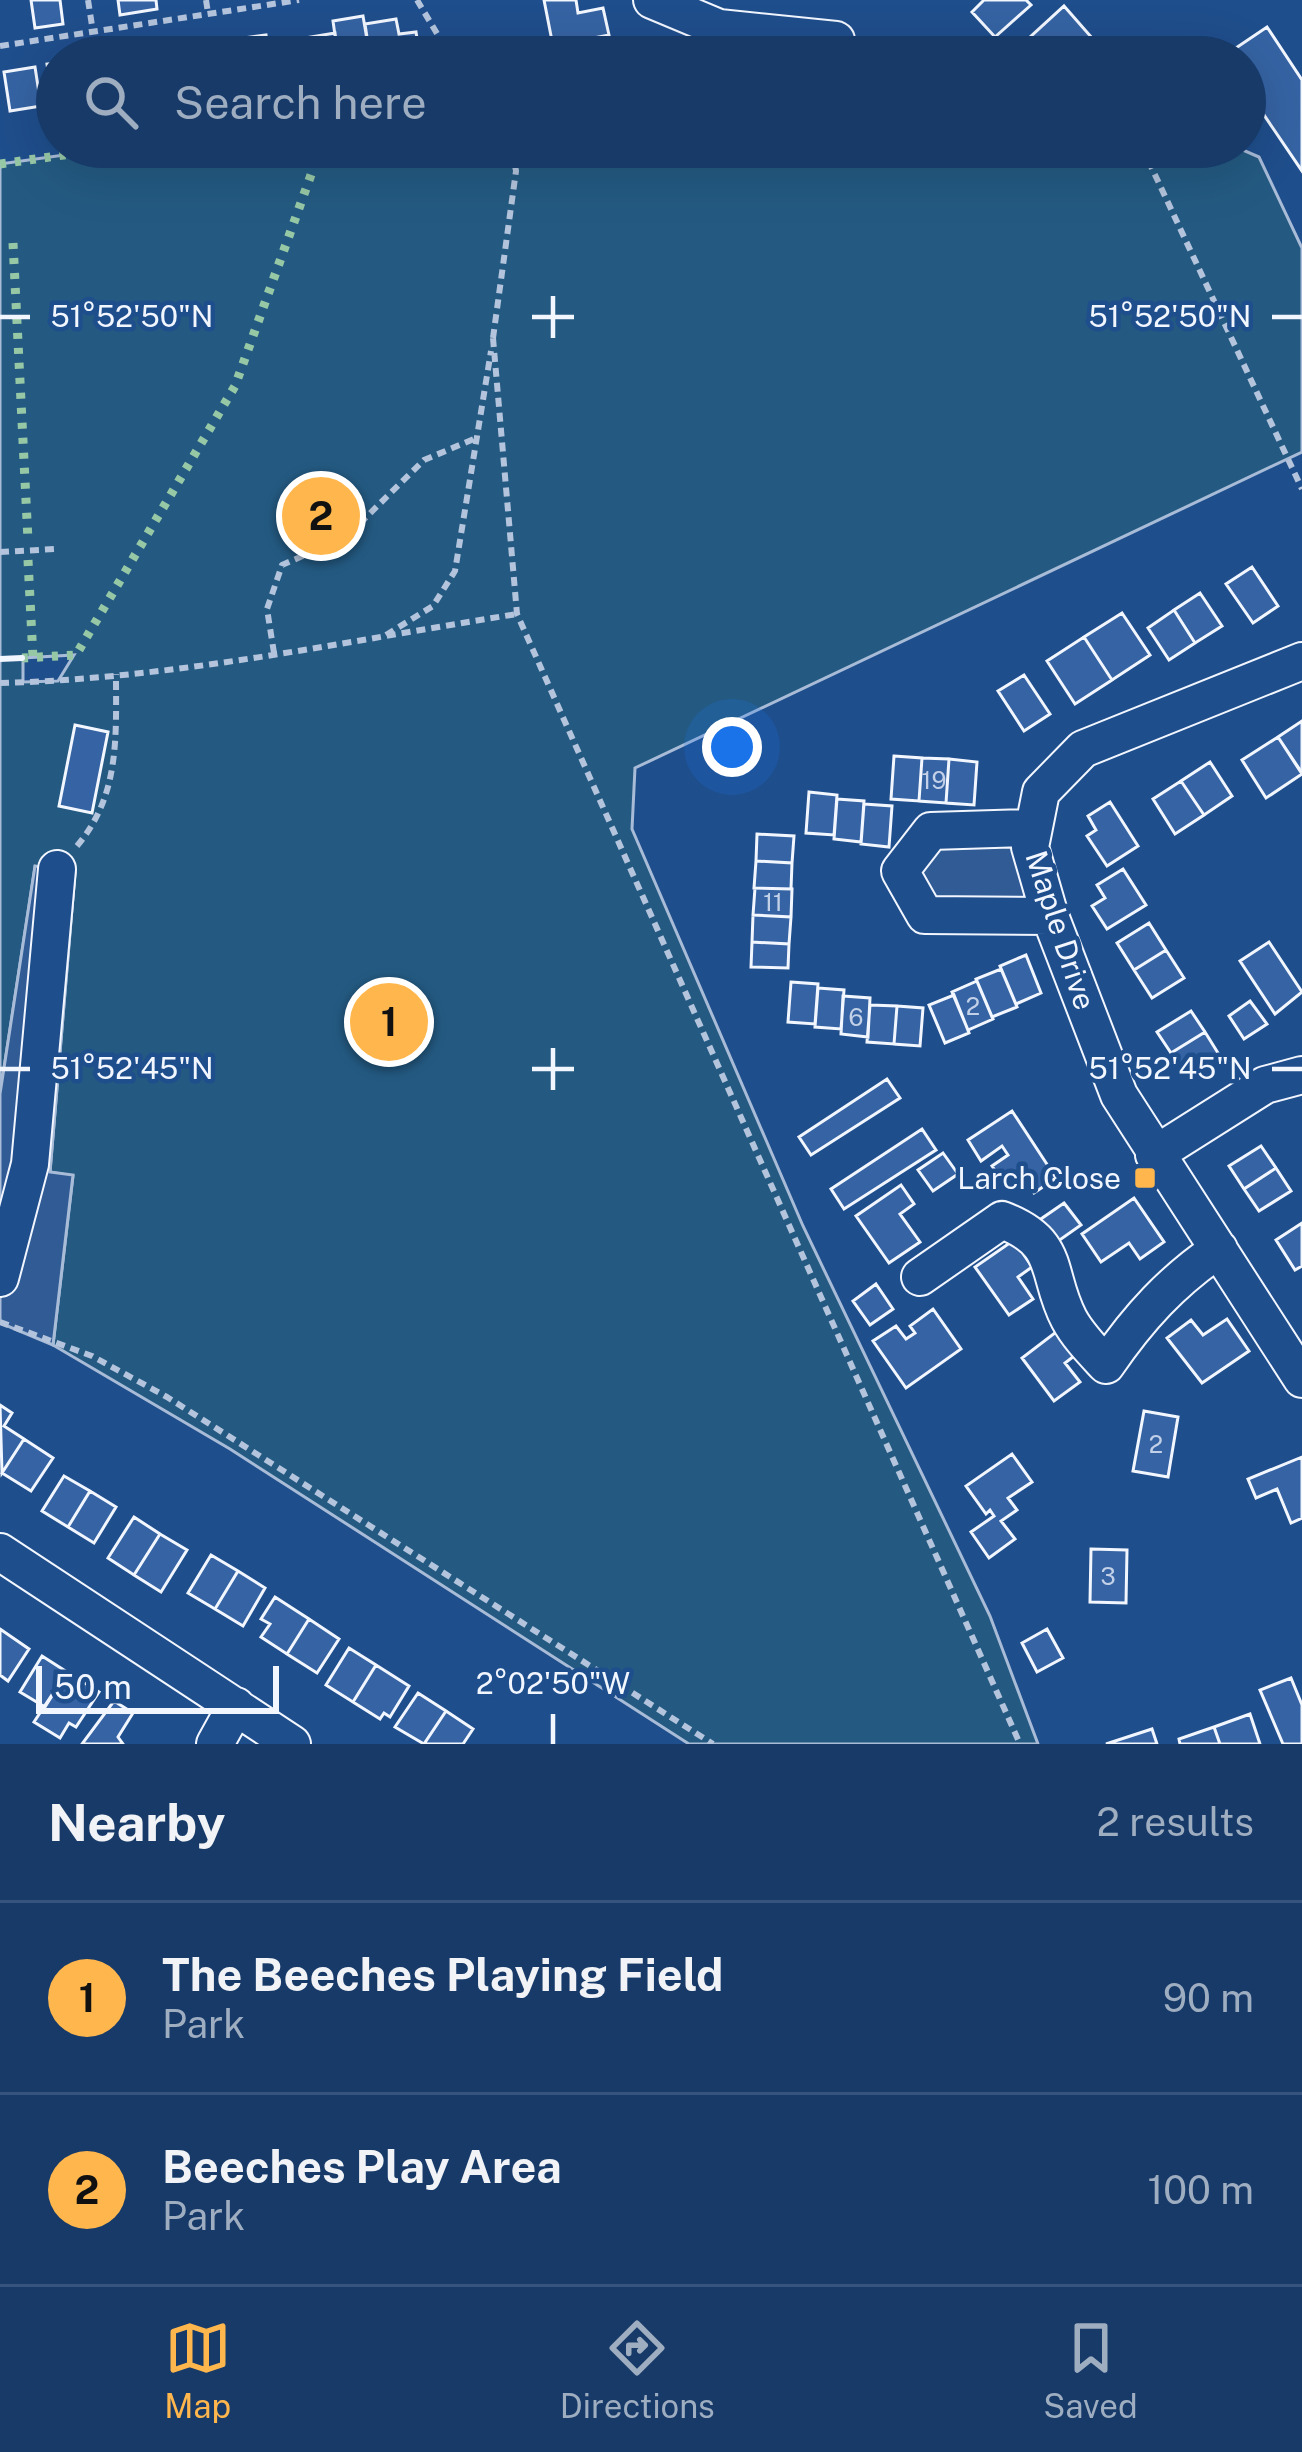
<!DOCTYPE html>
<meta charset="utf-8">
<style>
body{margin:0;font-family:"Public Sans",sans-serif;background:#244571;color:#f1f3f6}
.scale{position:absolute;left:36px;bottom:30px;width:243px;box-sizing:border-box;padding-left:12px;border:6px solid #f2f6ff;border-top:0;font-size:33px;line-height:42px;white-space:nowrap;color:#f2f6ff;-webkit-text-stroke:9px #1f4e8c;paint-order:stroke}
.you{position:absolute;left:732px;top:747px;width:42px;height:42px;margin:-30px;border:9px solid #fff;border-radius:50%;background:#1a73e8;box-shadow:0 0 0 18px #1a73e833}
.badge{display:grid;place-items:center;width:78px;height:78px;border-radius:50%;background:#ffb74d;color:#111;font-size:39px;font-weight:700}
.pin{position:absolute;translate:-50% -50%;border:6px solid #fff;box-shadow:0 3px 12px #0006}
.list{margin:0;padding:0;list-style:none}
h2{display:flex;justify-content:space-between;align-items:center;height:156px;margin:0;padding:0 48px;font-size:51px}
h2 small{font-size:39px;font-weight:400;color:#9eadc0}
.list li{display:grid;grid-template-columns:78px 1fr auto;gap:36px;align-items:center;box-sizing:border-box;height:192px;padding:0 48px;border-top:3px solid #36547d}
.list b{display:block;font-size:45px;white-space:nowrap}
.list p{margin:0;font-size:39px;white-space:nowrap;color:#9eadc0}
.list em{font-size:39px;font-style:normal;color:#9eadc0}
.icon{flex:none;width:66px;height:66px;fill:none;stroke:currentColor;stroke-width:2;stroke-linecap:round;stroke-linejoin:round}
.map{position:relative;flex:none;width:1302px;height:1744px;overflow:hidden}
.search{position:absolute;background:#173a69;box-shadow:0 12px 48px #0002;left:36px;right:36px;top:36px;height:132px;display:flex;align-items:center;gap:30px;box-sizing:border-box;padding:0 42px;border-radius:66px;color:#9eadc0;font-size:45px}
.sheet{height:540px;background:#173a69}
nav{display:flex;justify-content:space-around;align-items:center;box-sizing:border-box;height:168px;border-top:3px solid #36547d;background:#173a69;font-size:33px;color:#9eadc0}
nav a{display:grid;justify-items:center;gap:6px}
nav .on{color:#ffb74d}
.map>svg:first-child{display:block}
</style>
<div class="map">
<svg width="1302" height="1744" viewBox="0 0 1302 1744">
<rect width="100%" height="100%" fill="#1f4e8c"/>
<path fill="#245a82" stroke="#a8bbd7" stroke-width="3" fill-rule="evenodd" d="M121,147H1236L1259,157L1302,248V452L635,768L632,829L803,1226L990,1616L1038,1744H689L230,1449L53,1345L73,1176L50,1172L75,873L35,867L0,1094V164ZM74,655L58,681L23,682V658Z"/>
<path fill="#305b95" stroke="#a8bbd7" stroke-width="3" d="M1030,828L1050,916L925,915L900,871L931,831Z
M35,866L75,872L50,1172L73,1175L53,1345L0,1323V1094Z"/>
<path fill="#3563a3" stroke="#f2f6ff" stroke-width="3" d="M31,0H60L63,24L35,28Z
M118,0H156L157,9L120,15Z
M544,0H576L578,13L603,8L609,35L553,46Z
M984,0H1026L1031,5L995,37L972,12Z
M1064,6L1100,47L1088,57H1043L1028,39Z
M363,16L370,57H338L333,21Z
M396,19L399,34L416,32L420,57H370L365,24Z
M1267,27L1302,80V171L1245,87V57L1224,56Z
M335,33L338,57H308L305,38Z
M266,35L269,57H232L229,40Z
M305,38L308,57H269L267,44Z
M631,41L633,57H590L588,48Z
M57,63V105L53,106L47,64Z
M35,67L41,106L10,111L4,72Z
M1252,567L1278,606L1253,623L1226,584Z
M1200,593L1222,626L1195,643L1174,610Z
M1174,610L1195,643L1169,660L1148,628Z
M1122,613L1150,655L1112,680L1084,637Z
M1084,637L1112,680L1075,704L1047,661Z
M1024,675L1050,714L1024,731L998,691Z
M1302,721V773L1278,737Z
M75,725L108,732L92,813L59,806Z
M1278,737L1302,774L1266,798L1242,760Z
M894,756L922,758L919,801L891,799Z
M922,758L949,759L946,803L919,801Z
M949,759L977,762L974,805L946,803Z
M1210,762L1232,796L1204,815L1181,781Z
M1181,781L1204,815L1175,834L1153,799Z
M809,792L837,795L834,835L806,833Z
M837,799L864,801L861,842L834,839Z
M1110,802L1138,846L1107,866L1087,836L1096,830L1088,816Z
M864,804L892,806L889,847L861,844Z
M757,834L794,836L792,863L756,861Z
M756,861L792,863L791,889L754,888Z
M1123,869L1146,905L1107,929L1092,906L1105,898L1097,885Z
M755,888L792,889L791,917L753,915Z
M753,915L791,917L789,944L752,942Z
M1149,923L1166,950L1134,970L1117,943Z
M752,942L789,944L788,968L751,967Z
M1269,942L1302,992L1275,1014L1240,961Z
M1166,950L1184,978L1152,998L1134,970Z
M1026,955L1041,993L1016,1004L1000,966Z
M1001,969L1017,1007L992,1017L976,979Z
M977,981L993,1019L968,1030L952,992Z
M791,982L818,984L815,1024L788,1022Z
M818,988L844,990L841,1029L815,1027Z
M954,995L969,1033L945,1043L929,1005Z
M843,996L870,998L868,1037L841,1034Z
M1250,1001L1267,1024L1244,1039L1229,1016Z
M870,1005L897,1006L894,1044L867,1042Z
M897,1006L923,1008L920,1046L894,1044Z
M1191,1011L1205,1032L1171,1053L1157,1032Z
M1205,1032L1218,1053L1184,1075L1171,1053Z
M887,1079L900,1098L811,1155L799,1137Z
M1012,1111L1056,1178L1034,1193L1023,1177L1007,1188L992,1166L1008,1155L1002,1146L981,1161L968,1140Z
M922,1129L936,1150L844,1209L831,1189Z
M1261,1146L1276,1168L1244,1189L1229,1166Z
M943,1153L958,1174L933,1191L918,1170Z
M1276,1168L1291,1191L1259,1211L1244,1189Z
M901,1185L914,1204L900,1214L920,1242L889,1263L856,1216Z
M1134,1198L1164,1242L1140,1259L1129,1243L1101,1262L1082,1234Z
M1064,1203L1081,1225L1054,1244L1038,1221Z
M1302,1223V1266L1295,1270L1276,1240Z
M1014,1240L1032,1267L1018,1277L1033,1299L1009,1315L975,1267Z
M876,1284L893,1309L870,1325L853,1301Z
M933,1309L961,1349L906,1388L873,1341L896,1326L906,1339L915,1333L910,1326Z
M1227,1319L1249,1351L1202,1383L1167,1338L1191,1320L1203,1335Z
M1060,1329L1078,1353L1065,1363L1080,1382L1054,1401L1022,1358Z
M0,1405L12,1413L4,1426L24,1439L2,1473Z
M1144,1411L1178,1417L1168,1477L1133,1471Z
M24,1439L53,1458L31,1491L2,1473Z
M1012,1454L1032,1482L1008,1498L1017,1510L1001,1521L1015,1539L989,1558L971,1532L994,1516L990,1510L986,1514L966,1486Z
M1302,1457V1518L1291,1523L1277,1489L1256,1498L1248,1479Z
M64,1476L90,1491L68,1527L42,1511Z
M90,1491L116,1507L94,1543L68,1527Z
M134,1517L160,1534L134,1575L108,1558Z
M160,1534L187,1550L161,1592L134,1575Z
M1091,1549L1127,1550L1126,1603L1090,1602Z
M211,1555L238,1571L215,1609L188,1593Z
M238,1571L265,1588L243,1626L215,1609Z
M275,1597L309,1619L287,1654L261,1637L270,1624L261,1619Z
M309,1619L339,1639L317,1673L287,1654Z
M0,1629L29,1649L8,1681L0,1675Z
M1047,1629L1063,1658L1037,1672L1022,1643Z
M349,1648L376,1665L353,1702L326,1685Z
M42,1656L67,1672L45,1707L20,1692Z
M376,1665L409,1686L390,1717L384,1713L380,1719L353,1702Z
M67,1672L99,1692L76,1727L69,1723L60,1738L34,1722Z
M1291,1678L1302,1705V1744H1283L1260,1690Z
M418,1693L446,1711L424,1744L395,1727Z
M114,1701L133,1713L118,1737L123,1744H82Z
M446,1711L473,1729L463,1744H424Z
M1250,1714L1260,1744H1220L1214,1727Z
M1214,1727L1220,1744H1180L1179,1739Z
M1152,1729L1157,1744H1106Z"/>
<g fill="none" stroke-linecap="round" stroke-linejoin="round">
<defs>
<path id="minor" d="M652,0L719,28L836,40
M1302,661L1083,749L1041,792L1030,847L1050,916L1119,1095L1302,1379
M1030,828L931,831L900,871L925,915L1050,916
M1154,1155L1265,1085L1302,1075
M920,1277L1002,1220C1062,1243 1045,1273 1069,1319C1078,1336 1093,1351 1106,1365C1139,1317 1171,1282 1219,1249
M0,1278L30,1164L57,869
M0,1552L292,1744
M215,1744L236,1706"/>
</defs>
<use href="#minor" stroke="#f2f6ff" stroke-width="40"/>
<path stroke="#b3c4dc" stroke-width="6" stroke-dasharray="9 6" stroke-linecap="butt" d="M88,0L93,32
M206,0L208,13
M417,0L451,57
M0,46L299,0
M1142,147L1302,489
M493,338L517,614L1020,1744
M493,338L516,171L512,147
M0,552L56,549
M386,635L433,606L455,571L491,351
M274,653L267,609L282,565L346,537L424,460L474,439
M0,683C173,679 346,641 517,614
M77,846C120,795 116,737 116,674
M0,1322L92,1356L167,1397L713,1744"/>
<use href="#minor" stroke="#1f4e8c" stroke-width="36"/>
<path stroke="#97c8a6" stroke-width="9" stroke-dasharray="6 9" stroke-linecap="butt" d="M0,164L121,147
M13,243L28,540
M28,560L33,658
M22,658L76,655L235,386L321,147"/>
<path stroke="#f2f6ff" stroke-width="6" d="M0,659L22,658"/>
</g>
<path fill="none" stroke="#f2f6ff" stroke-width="4.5" d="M553,296V338M0,317H30M532,317H574M1272,317H1302M553,1048V1090M0,1069H30M532,1069H574M1272,1069H1302M553,1714V1744"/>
<rect fill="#ffb74d" stroke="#1f4e8c" stroke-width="4.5" x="1133" y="1166" width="24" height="24" rx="6"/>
<g text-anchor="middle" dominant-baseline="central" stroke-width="9" stroke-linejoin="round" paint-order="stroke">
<g font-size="24" fill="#c3d1e8">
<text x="934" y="780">19</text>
<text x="773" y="902">11</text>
<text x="973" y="1006">2</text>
<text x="856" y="1017">6</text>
<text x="1156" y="1444">2</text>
<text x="1108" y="1576">3</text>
</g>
<g font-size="30" fill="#f2f6ff" stroke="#1f4e8c">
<text transform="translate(1061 930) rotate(72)">Maple Drive</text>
</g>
<g font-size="30" fill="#f2f6ff" stroke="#1f4e8c" text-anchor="end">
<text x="1121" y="1178">Larch Close</text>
</g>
</g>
<g font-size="30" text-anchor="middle" fill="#f2f6ff" stroke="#1f4e8c" stroke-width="9" stroke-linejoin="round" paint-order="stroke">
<text x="132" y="327">51°52'50"N</text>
<text x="1170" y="327">51°52'50"N</text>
<text x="132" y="1079">51°52'45"N</text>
<text x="1170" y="1079">51°52'45"N</text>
<text x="553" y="1694">2°02'50"W</text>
</g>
</svg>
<div class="scale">50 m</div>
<div class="you"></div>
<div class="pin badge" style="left:389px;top:1022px">1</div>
<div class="pin badge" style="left:321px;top:516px">2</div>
<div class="search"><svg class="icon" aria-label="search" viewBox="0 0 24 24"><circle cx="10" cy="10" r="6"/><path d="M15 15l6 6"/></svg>Search here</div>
</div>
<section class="sheet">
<h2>Nearby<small>2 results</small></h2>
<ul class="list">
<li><span class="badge">1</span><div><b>The Beeches Playing Field</b><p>Park</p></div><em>90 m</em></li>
<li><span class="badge">2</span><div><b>Beeches Play Area</b><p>Park</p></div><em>100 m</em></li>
</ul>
</section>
<nav>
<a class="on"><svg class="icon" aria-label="map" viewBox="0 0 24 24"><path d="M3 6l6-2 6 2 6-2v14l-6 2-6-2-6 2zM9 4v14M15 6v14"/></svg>Map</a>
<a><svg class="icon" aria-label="directions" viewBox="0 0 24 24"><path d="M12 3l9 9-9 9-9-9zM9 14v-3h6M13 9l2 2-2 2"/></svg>Directions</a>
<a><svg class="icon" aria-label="saved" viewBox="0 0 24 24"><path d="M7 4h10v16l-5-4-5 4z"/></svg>Saved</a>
</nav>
